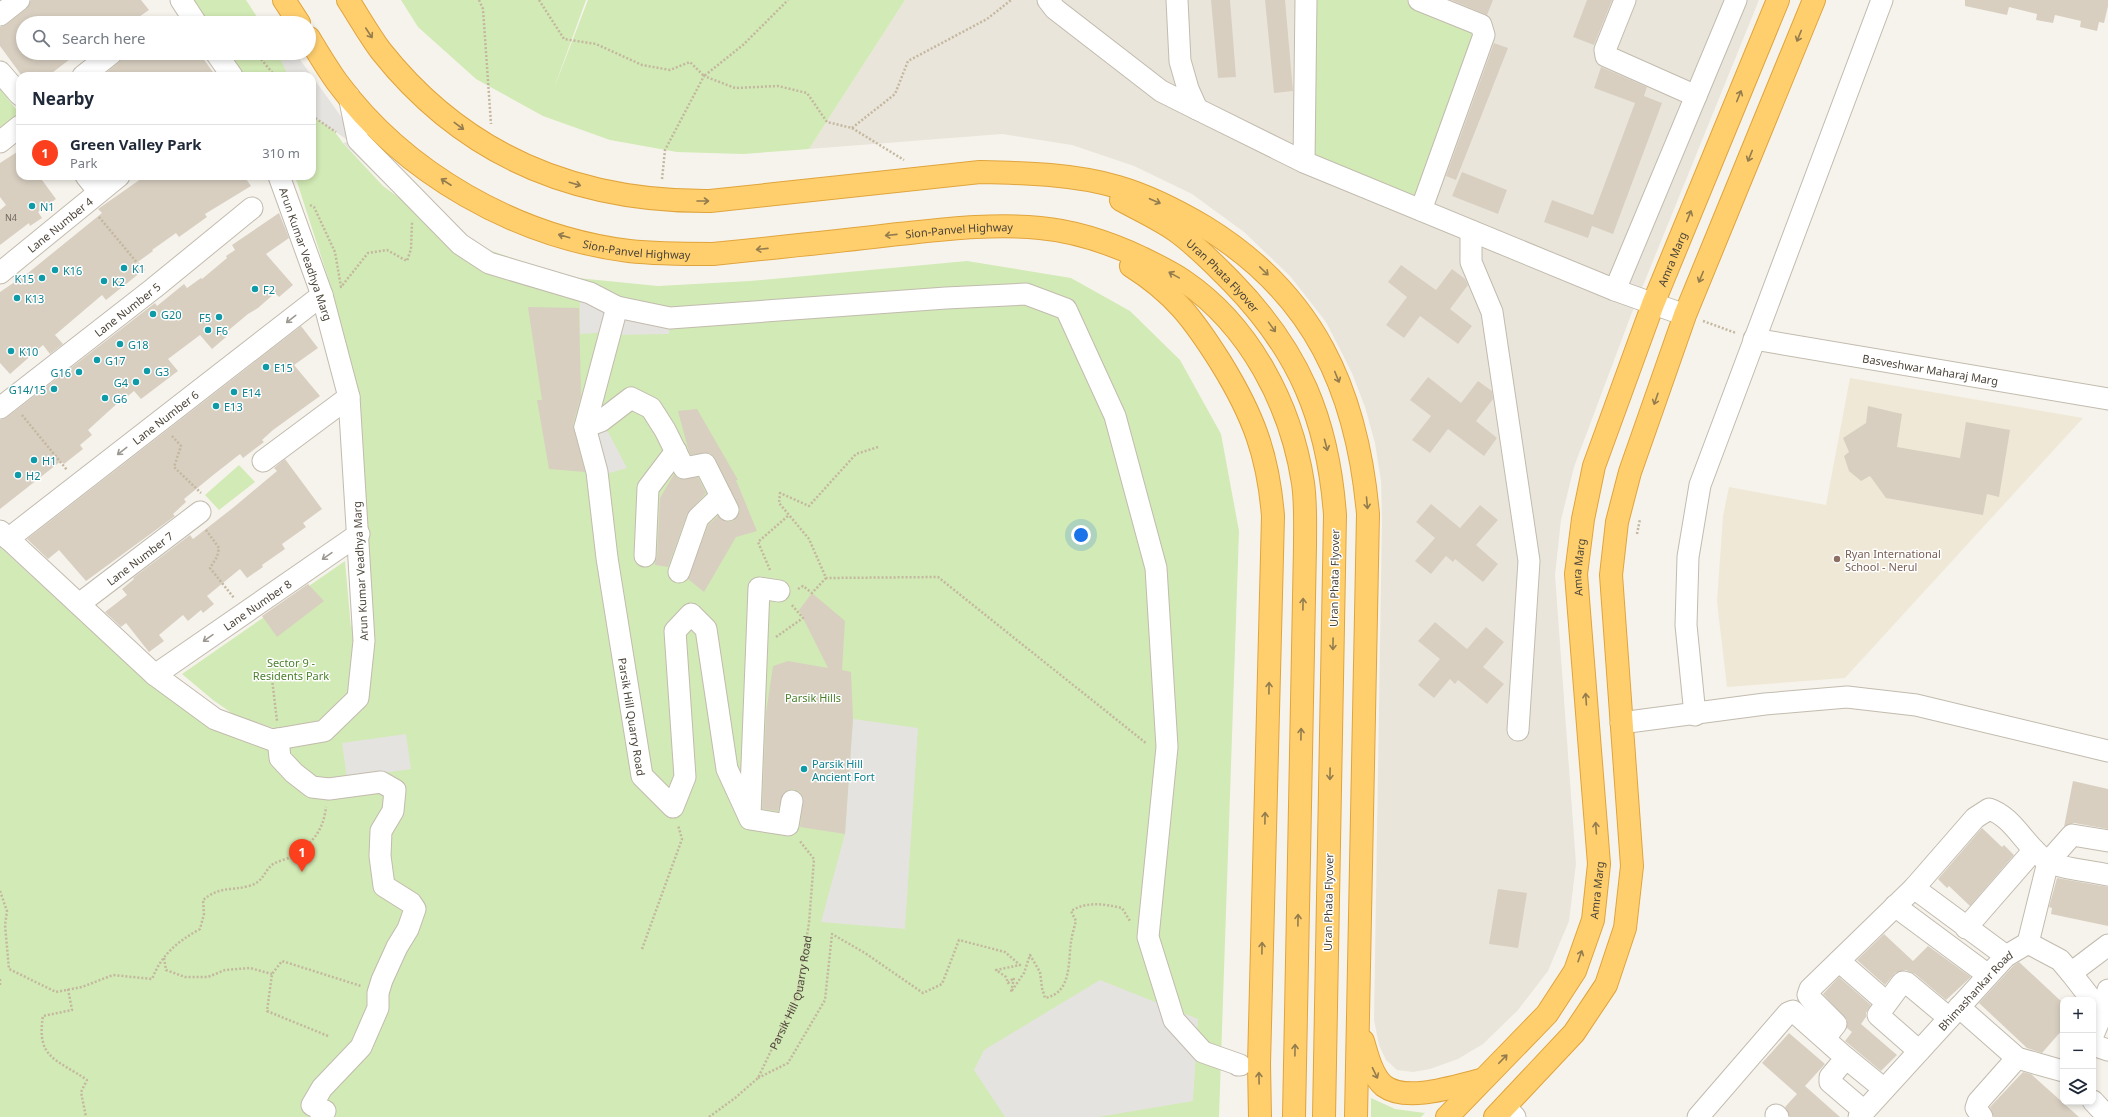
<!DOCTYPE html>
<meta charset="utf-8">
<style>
body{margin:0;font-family:"Noto Sans",sans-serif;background:#f2f2f3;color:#1f2937}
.controls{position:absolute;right:12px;bottom:12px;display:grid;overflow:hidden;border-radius:8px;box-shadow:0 2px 6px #0003}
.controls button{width:36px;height:36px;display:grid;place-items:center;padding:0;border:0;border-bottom:1px solid #e0e1e3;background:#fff;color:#1f2937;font:20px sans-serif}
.you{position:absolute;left:1081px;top:535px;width:14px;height:14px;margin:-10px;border:3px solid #fff;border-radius:50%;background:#1a73e8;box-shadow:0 0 0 6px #1a73e833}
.badge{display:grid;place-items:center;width:26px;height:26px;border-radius:50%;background:#fc3f1d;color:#fff;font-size:13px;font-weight:700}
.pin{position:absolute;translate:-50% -33px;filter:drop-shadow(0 1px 2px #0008)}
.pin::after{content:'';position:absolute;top:21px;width:14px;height:12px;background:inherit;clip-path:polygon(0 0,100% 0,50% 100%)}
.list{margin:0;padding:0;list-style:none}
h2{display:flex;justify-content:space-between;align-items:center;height:52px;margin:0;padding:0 16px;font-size:17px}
h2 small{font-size:13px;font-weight:400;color:#747a83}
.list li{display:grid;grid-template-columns:26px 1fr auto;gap:12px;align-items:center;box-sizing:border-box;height:56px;padding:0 16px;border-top:1px solid #e0e1e3}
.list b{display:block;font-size:15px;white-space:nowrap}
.list p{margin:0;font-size:13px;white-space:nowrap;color:#747a83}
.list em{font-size:13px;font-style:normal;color:#747a83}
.icon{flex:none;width:22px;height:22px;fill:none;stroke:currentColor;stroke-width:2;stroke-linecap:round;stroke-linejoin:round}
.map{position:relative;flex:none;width:2108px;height:1117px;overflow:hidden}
.search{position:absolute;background:#fff;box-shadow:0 2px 6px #0003;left:16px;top:16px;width:300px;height:44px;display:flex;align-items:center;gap:10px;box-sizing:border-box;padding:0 14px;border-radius:22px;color:#747a83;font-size:15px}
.panel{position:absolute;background:#fff;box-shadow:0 2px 6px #0003;left:16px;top:72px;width:300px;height:108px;border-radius:12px}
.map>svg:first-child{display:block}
</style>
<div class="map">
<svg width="2108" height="1117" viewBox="0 0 2108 1117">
<rect width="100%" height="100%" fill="#f6f3ec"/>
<path fill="#eae5da" d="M905,0H1759L1631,315L1574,467L1561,520L1555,575L1576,864L1569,921L1548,971L1518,1010L1483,1044L1458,1059L1430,1069L1413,1072L1397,1070L1386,1060L1379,1045L1374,1020L1382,520L1381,481L1375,443L1365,407L1352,373L1326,322L1290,276L1244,232L1192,194L1134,166L1072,145L1002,134L809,149Z"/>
<path fill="#efe8d6" d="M1850,378L2083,418L1845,678L1727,687L1717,602L1723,516L1729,487L1826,505Z"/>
<path fill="#d2eab5" d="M176,0H246L261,23H191Z
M401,0H586L553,91L588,0H905L809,149L743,154L677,152L610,140L543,116L476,79L418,27Z
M1313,0H1406L1479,31L1420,198L1313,156Z
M211,53H281L296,76H226Z
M0,89L20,114L0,132Z
M312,101L343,143L383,186L431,221L486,249L567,277L658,286L750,281L967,261L1071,278L1130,311L1180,360L1221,434L1239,531L1219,1117H0V547L148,683L211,729L272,751L323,742L334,708L315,723L276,729L233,714L213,700L182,674L345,561L351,628L368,525L357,397L332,290L297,182L293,176H312Z
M239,465L255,482L219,510L205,495Z
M1371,1098L1395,1109L1425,1113L1421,1117H1371Z"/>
<path fill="#e5e3e0" d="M278,53H295L312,76H288Z
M312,76L358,140L418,200L401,199L343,143L356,140L346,139L312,116Z
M580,290L621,299L670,318L669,334L609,335L610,332L580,334Z
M585,427L606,428L627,468L606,474Z
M853,719L918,728L905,929L821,922L845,834Z
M406,734L411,769L347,778L342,743Z
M1100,980L1198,1019L1193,1101L1098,1117H1005L974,1070L984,1050Z"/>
<path fill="#d8cfc1" d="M31,0H141L149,10L130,23H23V53H78L48,76H22L0,46V27L7,24L26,9Z
M1211,0H1230L1236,77L1218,78Z
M1265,0H1285L1293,91L1274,93Z
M1451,0H1493L1487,15Z
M1587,0H1612L1594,45L1573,37Z
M1965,0H2108V6L2104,23L2099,22L2097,31L2080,27L2081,21L2055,15L2053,23L2036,20L2037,14L2009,7L2007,15L1965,6Z
M1494,43L1508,48L1456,180L1446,176Z
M127,53H199L216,76H102L119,62Z
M1601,67L1647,87L1644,96L1662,103L1613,234L1592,226L1588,238L1544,222L1552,200L1593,215L1635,103L1594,88Z
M20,150V176H39L56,199L38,212L42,218L30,226L29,223L0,245V210L6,205L0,197V163Z
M1462,172L1507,190L1498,214L1452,196Z
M145,176H244L251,186L205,214L207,217L179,237L176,233L152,250L153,251L135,264L141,272L106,300L102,295L55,335L63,344L50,354L43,345L10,374L0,363V292L28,273L102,213L98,209Z
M279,213L289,238L266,254L293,285L279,297L275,293L258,308L248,314L224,334L226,337L212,349L200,335L168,359L178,371L141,399L134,391L122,401L121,400L88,430L92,435L80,445L83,449L64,464L61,461L0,509V420L7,417L155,303L157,306L184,284L187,288L201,278L202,279L227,258L226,256L235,250L232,245Z
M1401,265L1436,290L1452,269L1465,279L1468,285L1450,309L1472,326L1458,344L1420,316L1404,338L1386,325L1407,297L1388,282Z
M528,307L579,308L581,396L573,425L585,472L549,469L537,400H542Z
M301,326L318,348L294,365L320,396L273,430L262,440L264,442L243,458L240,454L212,476L184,499L186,502L173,514L175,516L86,581L59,550L48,559L27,539Z
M1428,377L1461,403L1478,381L1492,391L1493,399L1476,421L1497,438L1484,456L1448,429L1430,453L1412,440L1431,416L1410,400Z
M1868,406L1902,414L1897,447L1960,458L1966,422L2010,430L1999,497L1987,494L1983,515L1886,498L1870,476L1861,481L1849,471L1844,456L1849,452L1843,438L1866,423Z
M697,409L738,480H736L757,531L736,537L704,592L688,579L708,525L718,516L727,522L733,521L738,516L740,510L715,458L710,453L691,455L689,452L678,411Z
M285,459L322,509L303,523L306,527L282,544L285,549L262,565L263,567L247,578L240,569L207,596L214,604L203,613L201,610L188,621L183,615L159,635L164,641L149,652L126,623L121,627L105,612L127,595L122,589L134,579L133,578L190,535L193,539L234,507L277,471L274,468Z
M674,474L679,479L698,477L706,493L687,514L668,567L655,565V563L657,557L660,498Z
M1431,504L1460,528L1480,505L1498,520L1476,545L1498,564L1483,582L1455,559L1453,562L1446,556L1431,574L1415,561L1435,538L1416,522Z
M308,584L324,601L277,637L262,616Z
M812,593L845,621L842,670L851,672L853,719L845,834L800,827L803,797L800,792L794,789L788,790L783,794L778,811L762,809L766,713L773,666L788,661L828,668L799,610Z
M1435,622L1467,649L1486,627L1504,642L1483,667L1504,684L1487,704L1458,680L1455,684L1450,679L1434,698L1418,685L1440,659L1418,641Z
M2073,781L2108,789V829L2074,823L2064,827Z
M1982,828L2002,847L2004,845L2014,855L1970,906L1949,886L1947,888L1938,879Z
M2057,878L2108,887V926L2051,914L2052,908L2049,907Z
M1498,889L1527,893L1518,948L1489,944Z
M1884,934L1913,961L1928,946L1971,977L1946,1000L1915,974L1906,970L1895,973L1885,985L1857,960Z
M2019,962L2063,1003V1029L2042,1053L2027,1048L1979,1003L2014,965Z
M1839,977L1871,1005L1866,1013V1017L1861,1024L1897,1055L1881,1071L1845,1041L1852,1032L1847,1028V1020L1823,994Z
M1789,1033L1825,1064L1805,1086L1840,1117H1790L1785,1107L1797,1094L1762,1063Z
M2023,1072L2031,1074L2079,1117H1994L1990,1107Z"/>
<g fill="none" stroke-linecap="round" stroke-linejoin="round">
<defs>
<g id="minor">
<path d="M181,0L196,23"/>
<path d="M1048,0L1055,9L1161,91L1197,109"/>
<path d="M1177,0L1180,61L1188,89L1197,109L1304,162L1615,290L1685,315"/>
<path d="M1419,0L1481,25L1484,35L1421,210"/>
<path d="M1625,0L1605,50L1606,56L1696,96"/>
<path d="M0,15L19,0"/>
<path d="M216,53L232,76"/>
<path d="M0,72L20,95"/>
<path d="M83,76L112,53"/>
<path d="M349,96L358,140L460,244L489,263L590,293L617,307L670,318L946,298L1026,294L1066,309L1115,416L1156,568L1167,747L1148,937L1174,1020L1203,1052L1240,1065H1238"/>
<path d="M0,142L20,126"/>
<path d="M1304,162L1306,0"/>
<path d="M86,176L99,192"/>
<path d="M1471,231V262L1492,312L1529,561L1518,730"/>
<path id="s2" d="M0,273L119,176"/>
<path d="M1615,290L1736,0"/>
<path id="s3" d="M617,307L585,427L597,472L607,558L642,776L673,807L685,777L675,631L691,614L706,629L727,769L750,819L788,825L792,801"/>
<path id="s4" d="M1754,339L2108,399"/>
<path id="s5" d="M0,408L154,288L252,208"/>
<path d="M585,427L601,421L631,398L651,408L665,430L684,468L705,464L728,510"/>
<path d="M263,461L349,397"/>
<path d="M0,531L155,675L215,719L272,740L324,731L358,698L364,641L349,397L322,295L279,176"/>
<path id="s6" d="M8,539L322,295"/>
<path d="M645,556L648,488L676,451"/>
<path d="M679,572L698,518L721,496"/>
<path id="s7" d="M79,604L200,512"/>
<path id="s8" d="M155,675L359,534"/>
<path d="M1695,715L1686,625L1688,557L1700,485L1882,0"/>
<path d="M1621,723L1765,704L1847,697L1916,705L2108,751"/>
<path d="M278,739L280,758L294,773L312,787L329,789L381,782L395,790L393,811L381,831L380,856L384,886L411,903L415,909L408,929L397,947L382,980L378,993V1008L361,1047L322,1088L312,1105L325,1111L321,1117"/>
<path d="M750,815L759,588L779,591"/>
<path d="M1914,888L2006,956"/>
<path d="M1895,906L1988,975"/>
<path d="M1966,928L2034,850"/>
<path d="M2028,943L2048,862L2072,835L2108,841"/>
<path d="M1839,961L1886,1002"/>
<path d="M2071,973L2092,1000"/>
<path d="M1959,1007L2017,1058L2063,1071"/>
<path d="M2093,1035L2102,1014L2108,990"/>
<path d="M1825,1038L1836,1024L1811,999L1808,995L1810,989L1914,888L1975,818L1989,809C2014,817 2025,847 2048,862C2055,867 2096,872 2108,875"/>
<path d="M2093,1045L2108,1050"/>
<path d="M1919,1051L1878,1015L1901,984L1903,982L1907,983L1949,1018"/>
<path d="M1846,1058L1884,1089"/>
<path d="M2093,1101L2108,1117"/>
<path d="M1505,1106L1515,1117"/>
<path d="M1776,1115L1778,1117"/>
<path d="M1698,1117L1788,1013L1793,1011L1846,1058L1830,1077V1082L1864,1111"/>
<path id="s9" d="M1859,1117L2006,956L2028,943L2060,960L2071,973L2108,945"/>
<path d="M1982,1117L1976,1108L1978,1102L2017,1058"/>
</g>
<g id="highway">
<path d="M284,0L299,23"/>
<path d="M348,0C359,17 369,35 381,51C465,157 577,202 710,201L980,172C1025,173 1074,174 1118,187C1149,196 1178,211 1205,227C1314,294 1357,390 1368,514L1356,1117"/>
<path id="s10" d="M309,38C318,53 327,68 337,82C404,173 516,237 629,251C657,254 685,254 713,254C772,248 831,242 890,235C940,230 990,223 1040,228C1075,231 1110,243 1142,258C1156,265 1171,272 1184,281C1250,326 1291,405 1303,483C1306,504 1305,526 1305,546L1294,1117"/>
<path id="s11" d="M1121,200C1139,210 1159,219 1176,231C1197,246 1214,264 1232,282C1299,351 1328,419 1335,515L1324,1117"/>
<path d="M1131,266C1174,293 1194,320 1221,363C1253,415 1268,454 1273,516L1259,1064L1260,1117"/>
<path d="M1363,1041C1367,1055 1372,1076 1384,1086C1407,1103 1456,1086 1481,1080"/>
<path id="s12" d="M1447,1117L1547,1014L1575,971L1593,920L1599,864L1576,574L1583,519L1594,466L1653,304L1778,0"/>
<path d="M1495,1117L1574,1033L1606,985L1625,928L1632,866L1611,575L1617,522L1630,472L1685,315L1814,0"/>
</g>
</defs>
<use href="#minor" stroke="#c2bbae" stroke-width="23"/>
<use href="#highway" stroke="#e0a43c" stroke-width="24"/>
<g stroke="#c4b79f" stroke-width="2.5" stroke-dasharray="2 2" stroke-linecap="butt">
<path d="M479,0L483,9L491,124"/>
<path d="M539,0L564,39L596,44L642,65L670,70L690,62L704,76L743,45L788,0"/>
<path d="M256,53L275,76"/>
<path d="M312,116L336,132"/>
<path d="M852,128L895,94L908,61L987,19L1011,0"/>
<path d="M662,179L665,150L704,76L735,88L778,86L807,93L827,122L852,128L904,160"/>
<path d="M310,205L314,207L335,252L341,287L368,253L387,250L407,261L411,249L412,222"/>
<path d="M99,217L144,271"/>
<path d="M1703,321L1736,333"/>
<path d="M22,415L67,470"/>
<path d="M172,436L181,446L174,467L201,493"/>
<path d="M878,447L856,454L809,506L780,493L779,503L809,539L826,578L938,577L1147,744"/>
<path d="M206,530L219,548L217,557L210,568L234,598"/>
<path d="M1637,534L1640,519"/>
<path d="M770,570L758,542L789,515"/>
<path d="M798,589L803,586L812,593L826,578"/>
<path d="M776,637L803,618L791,604"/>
<path d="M272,679L277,721"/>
<path d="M0,891L7,911L5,925L9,969L56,992L82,987L113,975L152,979C162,954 177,942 200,929L204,914L203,900C220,886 230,891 249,886C264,882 263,872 273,864C278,861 285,860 290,857C312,844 323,832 326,807"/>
<path d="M642,949L682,839L678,825"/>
<path d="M164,958L166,970L185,977H208L225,970L250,968L272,974"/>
<path d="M0,979V985"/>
<path d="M68,989L72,1010L43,1016C36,1059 57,1059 87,1080L81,1092L86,1117"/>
<path d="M328,1036L267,1011L272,974L282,961L361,986"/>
<path d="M758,1078L788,1063L825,1000L832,934L865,953L923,993L942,984L959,940L1005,952L1020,965L996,970L1006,977L1008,983L1014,978L1011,992L1024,973L1030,955L1040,972L1042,988L1045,998C1072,993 1068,962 1071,942C1072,935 1074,928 1076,921L1071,911C1087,901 1104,904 1122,908L1130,921"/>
<path id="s1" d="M709,1117L735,1098L758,1078L797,996L809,923L814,859L799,840"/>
</g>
<use href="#minor" stroke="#fff" stroke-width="21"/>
<use href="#highway" stroke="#ffcf6e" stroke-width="22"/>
</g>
<defs><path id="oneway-shaft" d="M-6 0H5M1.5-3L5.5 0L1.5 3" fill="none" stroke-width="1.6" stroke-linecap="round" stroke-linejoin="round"/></defs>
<g stroke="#937c4e">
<use href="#oneway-shaft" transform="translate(369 33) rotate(57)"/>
<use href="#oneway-shaft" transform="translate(1799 36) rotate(112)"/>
<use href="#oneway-shaft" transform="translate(1739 96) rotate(-68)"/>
<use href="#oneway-shaft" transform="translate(459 126) rotate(37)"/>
<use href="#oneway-shaft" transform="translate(1750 156) rotate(112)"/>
<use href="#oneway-shaft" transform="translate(446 182) rotate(-147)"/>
<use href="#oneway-shaft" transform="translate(575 184) rotate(16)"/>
<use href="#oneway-shaft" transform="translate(703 201)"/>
<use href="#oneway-shaft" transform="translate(1155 201) rotate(23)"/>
<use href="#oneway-shaft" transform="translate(1689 216) rotate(-68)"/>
<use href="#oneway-shaft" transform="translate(891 235) rotate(174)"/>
<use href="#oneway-shaft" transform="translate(564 236) rotate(-164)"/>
<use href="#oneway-shaft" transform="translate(762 249) rotate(174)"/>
<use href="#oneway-shaft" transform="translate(1264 271) rotate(44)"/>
<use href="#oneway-shaft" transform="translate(1174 275) rotate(-151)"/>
<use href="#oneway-shaft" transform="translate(1701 277) rotate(112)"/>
<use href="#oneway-shaft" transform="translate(1272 327) rotate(54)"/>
<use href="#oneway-shaft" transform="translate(1337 377) rotate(68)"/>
<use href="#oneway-shaft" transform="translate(1656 399) rotate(109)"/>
<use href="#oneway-shaft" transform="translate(1326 445) rotate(75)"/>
<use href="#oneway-shaft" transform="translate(1367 503) rotate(85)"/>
<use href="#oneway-shaft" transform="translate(1303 604) rotate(-89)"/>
<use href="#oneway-shaft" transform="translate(1333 644) rotate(91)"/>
<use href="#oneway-shaft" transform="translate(1269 688) rotate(-89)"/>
<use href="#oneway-shaft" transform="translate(1586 699) rotate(-94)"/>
<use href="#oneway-shaft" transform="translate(1301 734) rotate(-89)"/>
<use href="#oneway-shaft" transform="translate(1330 774) rotate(91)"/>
<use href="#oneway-shaft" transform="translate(1265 818) rotate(-89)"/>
<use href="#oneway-shaft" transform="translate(1596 828) rotate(-94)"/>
<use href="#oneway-shaft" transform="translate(1298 920) rotate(-89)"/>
<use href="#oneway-shaft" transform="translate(1262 948) rotate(-89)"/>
<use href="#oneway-shaft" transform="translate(1580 956) rotate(-71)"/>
<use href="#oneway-shaft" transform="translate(1295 1050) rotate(-89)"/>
<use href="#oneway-shaft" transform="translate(1503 1059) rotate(-46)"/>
<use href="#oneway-shaft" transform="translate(1375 1073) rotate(64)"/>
<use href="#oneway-shaft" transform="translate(1259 1078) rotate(-91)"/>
</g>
<g stroke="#9c9892">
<use href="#oneway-shaft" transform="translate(291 319) rotate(142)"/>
<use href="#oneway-shaft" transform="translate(122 451) rotate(142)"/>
<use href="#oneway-shaft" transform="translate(327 556) rotate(145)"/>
<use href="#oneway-shaft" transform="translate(208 638) rotate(145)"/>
</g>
<g fill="#0f9aa8" stroke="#fff" stroke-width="1.5">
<circle cx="32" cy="206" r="4"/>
<circle cx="124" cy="268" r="4"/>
<circle cx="55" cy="270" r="4"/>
<circle cx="42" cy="278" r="4"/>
<circle cx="104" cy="281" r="4"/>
<circle cx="255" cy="289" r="4"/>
<circle cx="17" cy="298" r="4"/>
<circle cx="153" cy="314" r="4"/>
<circle cx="219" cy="317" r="4"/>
<circle cx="208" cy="330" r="4"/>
<circle cx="120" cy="344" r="4"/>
<circle cx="11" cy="351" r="4"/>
<circle cx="97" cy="360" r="4"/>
<circle cx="266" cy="367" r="4"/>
<circle cx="147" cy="371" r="4"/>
<circle cx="79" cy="372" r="4"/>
<circle cx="136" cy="382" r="4"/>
<circle cx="54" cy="389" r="4"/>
<circle cx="234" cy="392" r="4"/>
<circle cx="105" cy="398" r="4"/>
<circle cx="216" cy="406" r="4"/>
<circle cx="34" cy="460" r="4"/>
<circle cx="18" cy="475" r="4"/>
<circle cx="804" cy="769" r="4"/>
</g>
<circle fill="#8d6e63" stroke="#fff" stroke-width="1.5" cx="1837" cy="559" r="4"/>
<g text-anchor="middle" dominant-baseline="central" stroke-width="3" stroke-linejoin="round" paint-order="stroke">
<g font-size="9" fill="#6e675b">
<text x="11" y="217">N4</text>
</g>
<g font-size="11" fill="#0d838f" stroke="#fff" text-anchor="start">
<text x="40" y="206">N1</text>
<text x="132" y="268">K1</text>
<text x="63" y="270">K16</text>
<text x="34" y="278" text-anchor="end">K15</text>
<text x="112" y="281">K2</text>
<text x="263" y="289">F2</text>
<text x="25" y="298">K13</text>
<text x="161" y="314">G20</text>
<text x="211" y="317" text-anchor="end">F5</text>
<text x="216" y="330">F6</text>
<text x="128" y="344">G18</text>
<text x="19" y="351">K10</text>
<text x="105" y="360">G17</text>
<text x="274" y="367">E15</text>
<text x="155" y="371">G3</text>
<text x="71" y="372" text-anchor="end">G16</text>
<text x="128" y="382" text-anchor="end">G4</text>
<text x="46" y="389" text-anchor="end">G14/15</text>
<text x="242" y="392">E14</text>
<text x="113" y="398">G6</text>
<text x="224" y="406">E13</text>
<text x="42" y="460">H1</text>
<text x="26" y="475">H2</text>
<text x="812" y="763">Parsik Hill<tspan x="812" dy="13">Ancient Fort</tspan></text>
</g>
<g font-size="11" fill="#4b4439" stroke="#fff">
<text stroke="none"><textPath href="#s2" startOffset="77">Lane Number 4</textPath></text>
<text stroke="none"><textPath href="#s10" startOffset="730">Sion-Panvel Highway</textPath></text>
<text stroke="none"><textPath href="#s10" startOffset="406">Sion-Panvel Highway</textPath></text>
<text transform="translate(306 254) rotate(71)">Arun Kumar Veadhya Marg</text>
<text stroke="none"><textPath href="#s12" startOffset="927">Amra Marg</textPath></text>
<text stroke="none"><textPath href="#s11" startOffset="128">Uran Phata Flyover</textPath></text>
<text stroke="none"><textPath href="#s5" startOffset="161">Lane Number 5</textPath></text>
<text stroke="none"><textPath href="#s4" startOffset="179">Basveshwar Maharaj Marg</textPath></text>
<text stroke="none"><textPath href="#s6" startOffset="199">Lane Number 6</textPath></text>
<text stroke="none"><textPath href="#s7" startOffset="76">Lane Number 7</textPath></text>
<text stroke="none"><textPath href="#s12" startOffset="603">Amra Marg</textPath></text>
<text transform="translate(360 571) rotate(-93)">Arun Kumar Veadhya Marg</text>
<text transform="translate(1334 578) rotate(-89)">Uran Phata Flyover</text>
<text stroke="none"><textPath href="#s8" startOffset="124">Lane Number 8</textPath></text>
<text stroke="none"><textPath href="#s3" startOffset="418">Parsik Hill Quarry Road</textPath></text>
<text stroke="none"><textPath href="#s12" startOffset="279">Amra Marg</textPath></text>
<text transform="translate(1328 902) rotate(-89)">Uran Phata Flyover</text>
<text stroke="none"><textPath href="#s9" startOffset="172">Bhimashankar Road</textPath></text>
<text stroke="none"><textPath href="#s1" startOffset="155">Parsik Hill Quarry Road</textPath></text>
</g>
<g font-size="11" fill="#785e54" stroke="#fff" text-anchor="start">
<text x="1845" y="553">Ryan International<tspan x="1845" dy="13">School - Nerul</tspan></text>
</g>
<g font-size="11" fill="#4a7f2a" stroke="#fff">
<text x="291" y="662">Sector 9 -<tspan x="291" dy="13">Residents Park</tspan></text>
<text x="813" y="697">Parsik Hills</text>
</g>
</g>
</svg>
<div class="controls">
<button>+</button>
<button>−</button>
<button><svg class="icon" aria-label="layers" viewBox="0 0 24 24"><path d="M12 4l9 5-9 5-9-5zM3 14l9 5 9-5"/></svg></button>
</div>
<div class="you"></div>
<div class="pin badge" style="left:302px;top:872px">1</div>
<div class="search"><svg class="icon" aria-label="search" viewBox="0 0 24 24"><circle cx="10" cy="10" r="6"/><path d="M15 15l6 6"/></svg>Search here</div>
<section class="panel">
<h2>Nearby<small></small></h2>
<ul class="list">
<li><span class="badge">1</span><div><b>Green Valley Park</b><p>Park</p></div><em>310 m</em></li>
</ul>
</section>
</div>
